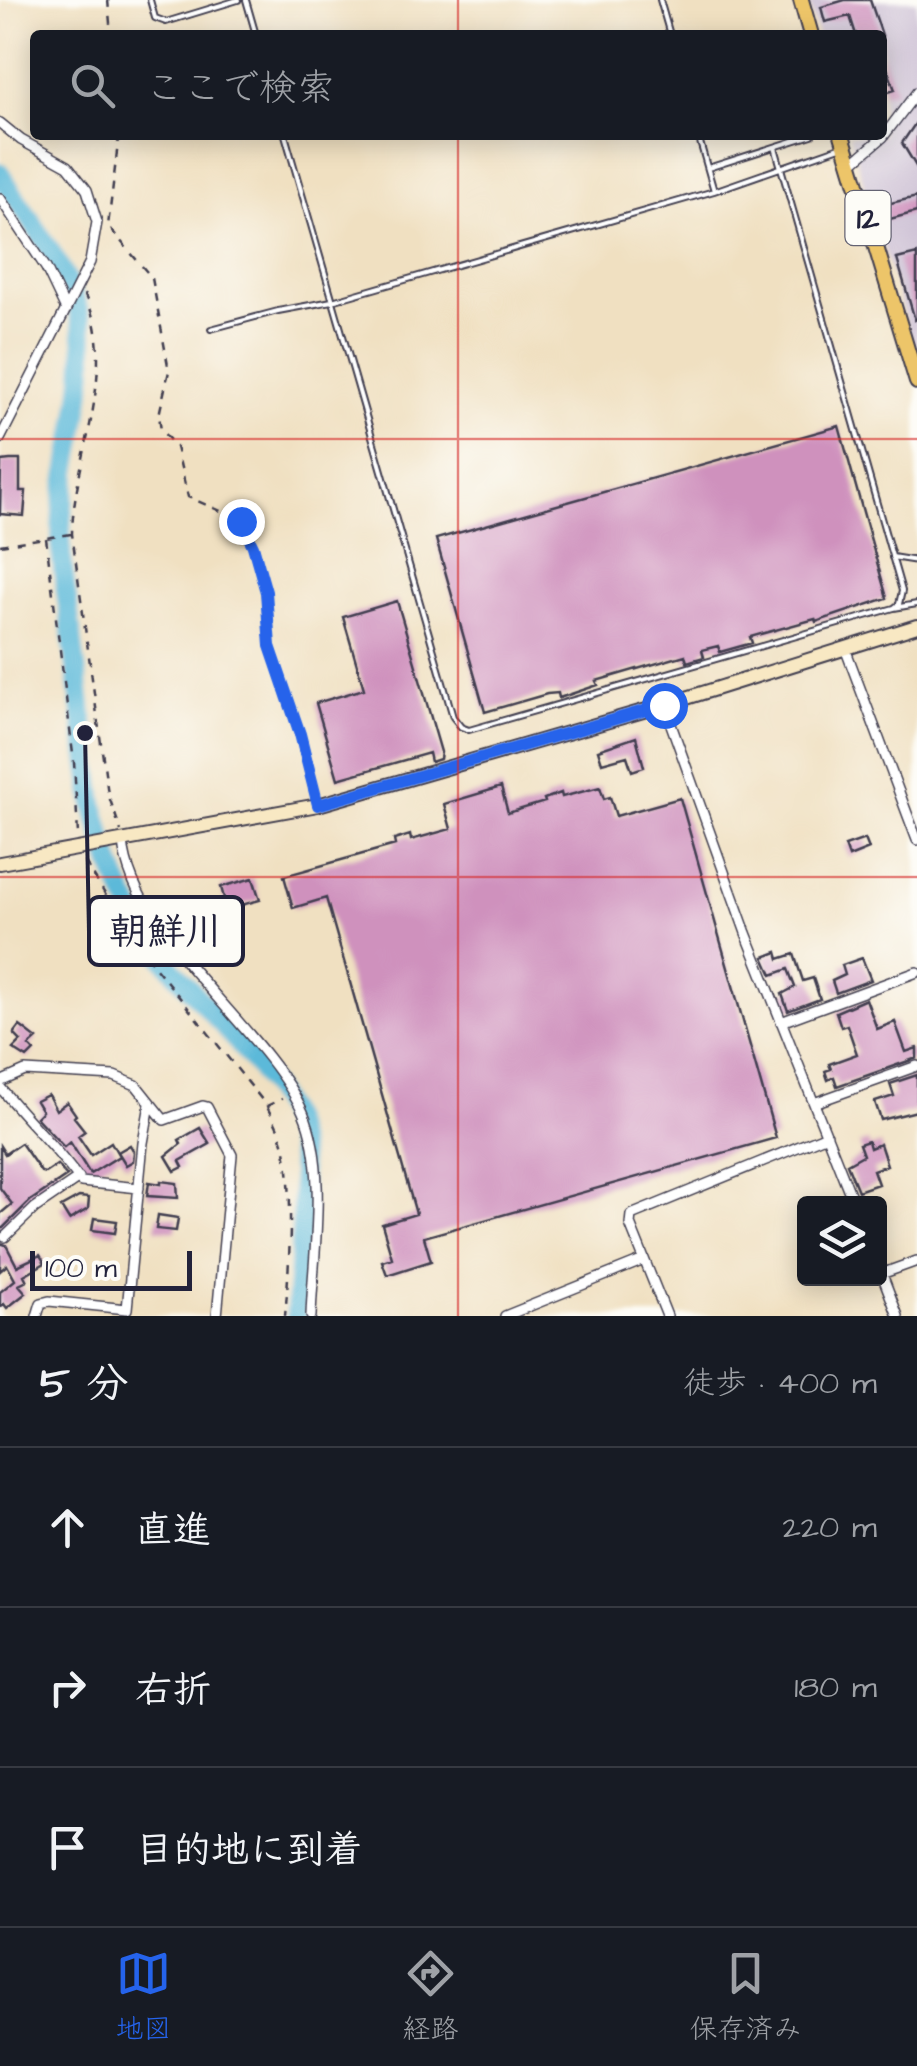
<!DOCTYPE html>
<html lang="ja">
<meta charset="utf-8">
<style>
body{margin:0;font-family:"Architects Daughter","Klee One",sans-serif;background:#20242c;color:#f1f3f6}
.controls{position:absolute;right:30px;bottom:30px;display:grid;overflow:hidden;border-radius:10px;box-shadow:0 5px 25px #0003}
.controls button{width:90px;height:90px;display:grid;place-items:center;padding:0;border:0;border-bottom:2px solid #363941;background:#171b24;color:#f1f3f6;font:50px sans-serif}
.scale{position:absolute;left:30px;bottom:25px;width:162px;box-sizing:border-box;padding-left:10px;border:5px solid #22223b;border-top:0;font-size:28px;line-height:35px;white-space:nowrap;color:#22223b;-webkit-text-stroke:8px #fdfcf7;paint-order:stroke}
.stop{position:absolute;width:30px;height:30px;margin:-22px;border:8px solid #2563eb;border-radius:50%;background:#fff}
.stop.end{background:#2563eb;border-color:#fff;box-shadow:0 2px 10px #0008}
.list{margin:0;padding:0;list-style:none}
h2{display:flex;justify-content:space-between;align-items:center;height:130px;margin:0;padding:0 40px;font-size:42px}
h2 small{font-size:32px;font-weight:400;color:#9ea1a6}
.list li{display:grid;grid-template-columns:65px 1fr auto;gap:30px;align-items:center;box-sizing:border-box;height:160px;padding:0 40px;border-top:2px solid #363941}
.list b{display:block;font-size:38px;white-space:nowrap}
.list em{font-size:32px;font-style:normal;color:#9ea1a6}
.icon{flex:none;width:55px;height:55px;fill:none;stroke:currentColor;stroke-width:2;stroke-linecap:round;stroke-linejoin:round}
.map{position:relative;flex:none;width:917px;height:1316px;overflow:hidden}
.search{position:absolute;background:#171b24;box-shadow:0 5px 25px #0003;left:30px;right:30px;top:30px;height:110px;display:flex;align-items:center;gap:25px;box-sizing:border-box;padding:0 35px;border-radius:10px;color:#9ea1a6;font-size:38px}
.sheet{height:610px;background:#171b24}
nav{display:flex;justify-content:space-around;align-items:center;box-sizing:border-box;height:140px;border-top:2px solid #363941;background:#171b24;font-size:28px;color:#9ea1a6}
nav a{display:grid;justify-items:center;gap:5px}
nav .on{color:#2563eb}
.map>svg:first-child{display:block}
</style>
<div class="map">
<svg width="917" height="1316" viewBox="0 0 917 1316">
<rect width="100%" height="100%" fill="#fdfcf7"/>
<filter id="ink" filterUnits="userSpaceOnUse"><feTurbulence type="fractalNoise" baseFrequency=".01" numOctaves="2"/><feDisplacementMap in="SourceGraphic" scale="20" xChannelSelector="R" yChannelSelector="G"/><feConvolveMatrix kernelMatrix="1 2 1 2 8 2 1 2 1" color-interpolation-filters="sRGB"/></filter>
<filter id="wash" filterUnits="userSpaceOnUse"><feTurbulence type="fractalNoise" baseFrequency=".0048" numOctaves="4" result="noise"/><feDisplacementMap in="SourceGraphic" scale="40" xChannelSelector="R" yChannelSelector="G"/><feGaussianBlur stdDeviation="2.25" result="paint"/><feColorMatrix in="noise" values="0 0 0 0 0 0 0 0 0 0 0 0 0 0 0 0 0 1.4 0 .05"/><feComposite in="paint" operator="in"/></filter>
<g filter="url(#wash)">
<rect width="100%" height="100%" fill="#f0e0c1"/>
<path fill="#ccbfd4" d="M807,0H917V358L849,135H882V35H818Z"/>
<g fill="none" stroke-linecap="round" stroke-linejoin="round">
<path stroke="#5bb9d9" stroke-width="20" d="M0,173C25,214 56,253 74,297C103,371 60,463 61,539C61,566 67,595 70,622C78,683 86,743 94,804C107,857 124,905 157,950C197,1002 277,1072 294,1133C310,1186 298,1260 296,1316"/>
</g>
<g id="blocks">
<path fill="#cf91bd" d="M845,0H870L882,35H856L850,16L825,22L821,7Z
M882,54L895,90L882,94Z
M917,121V168L902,143Z
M917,197V212L886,220L882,205Z
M917,254V319L915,320L897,259Z
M839,426L887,598L816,622L815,619L750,637L752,643L720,652L718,646L702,650L704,657L687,662L685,655L596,681L598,685L559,698L558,693L547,694L485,712L436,539Z
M10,460H20V491H26L24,516L0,514L1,461Z
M397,601L441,752L440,759L431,762L429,753L338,779L316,703L364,689L343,617Z
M636,737L644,767L632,771L627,756L602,763L598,750Z
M501,787L508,813L545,802L544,799L561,793L562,797L600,787L604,799L610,797L616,816L680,798L776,1138L424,1237L431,1261L387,1275L382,1261L392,1258L382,1224L416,1214L326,898L293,908L284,876L395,845L394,840L410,835L411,840L451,829L444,804Z
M865,839L869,849L849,857L845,846Z
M253,878L260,900L227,909L221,887Z
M777,952L779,959L794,954L803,981L813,978L820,999L788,1011L782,994L795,987L788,969L772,975L764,957Z
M862,958L871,980L836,993L832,981L845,975L842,965Z
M866,999L877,1029L895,1022L906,1052L917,1048V1058L837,1086L834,1077L828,1080L825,1071L831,1069L829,1064L857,1054L847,1025L841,1027L836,1012Z
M20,1026L37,1039L29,1046L34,1051L27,1058L13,1049L21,1041L14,1034Z
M917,1075V1111L881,1120L875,1102L894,1096L890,1084Z
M48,1095L56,1110L67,1102L76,1115L74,1117L85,1131L78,1136L91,1155L111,1142L119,1156L90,1174L70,1142L64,1147L36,1117L42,1111L36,1101Z
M200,1128L210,1144L180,1161L183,1167L175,1171L166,1156L181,1144L179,1140Z
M868,1141L870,1148L880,1144L887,1165L873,1170L878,1184L858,1191L847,1164L863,1155L859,1144Z
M21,1143L41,1172L45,1173L57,1165L67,1176L30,1201L0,1231V1214L12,1204L0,1188V1146L5,1154Z
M130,1145L134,1152L133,1161L126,1165L118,1152Z
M161,1181L177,1183L178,1198L147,1196L149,1182L161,1184Z
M79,1197L89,1198L88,1209L69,1220L61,1207Z
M158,1215L178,1218L176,1231L156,1229Z
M94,1218L117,1221L115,1233L92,1230Z
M0,1243L6,1245L17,1266L40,1255L45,1263L24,1275L27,1281L19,1285L26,1293L7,1308L4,1304L0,1307V1292L15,1280L7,1265L0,1271Z"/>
</g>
</g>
<g filter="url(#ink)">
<use href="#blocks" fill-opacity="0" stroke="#413e4f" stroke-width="2.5"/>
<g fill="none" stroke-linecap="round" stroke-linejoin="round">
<defs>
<path id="lane" d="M150,0L155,18L166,22L238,0
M246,0L256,35
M660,0L670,35
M285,135L453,717L461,727L469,730L894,608L899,604L902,591L775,147
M698,135L714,191
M708,168L812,135
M211,329L278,311L332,301L714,191L840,147
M892,557L917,561
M894,608L917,604"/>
<path id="street" d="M0,123L21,140L68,166L87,190L97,222L90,262L0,439
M851,164L883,137L917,92
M0,198L46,268L66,310
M845,648L917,840
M664,705L746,933L854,1204
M123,841C130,934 265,1027 303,1112C328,1170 313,1253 311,1316
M781,1022L917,972
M0,1082L25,1071L114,1076L136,1085L164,1120L203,1106L207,1107L232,1155L217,1316
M0,1087C26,1120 57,1148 81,1182L139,1188
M814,1103L917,1066
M5,1237L35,1208L79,1178
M880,1269L898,1316
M881,1274L917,1261
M37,1316L41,1303L49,1301L127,1309L143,1143L150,1104
M505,1316L644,1260
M667,1316L630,1224L631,1215L827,1135"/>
<path id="secondary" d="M0,863L318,805L664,705L917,626"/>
<path id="primary" d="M801,0L811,35
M842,135L917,382"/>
</defs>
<use href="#lane" stroke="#413e4f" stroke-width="8"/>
<use href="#street" stroke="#413e4f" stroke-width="12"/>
<use href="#secondary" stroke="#413e4f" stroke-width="16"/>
<use href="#primary" stroke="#413e4f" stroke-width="18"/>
<path stroke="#413e4f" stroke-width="2.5" stroke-dasharray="8 8" stroke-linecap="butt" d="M108,0L111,35
M119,135L108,226L152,278L169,371L159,415L161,430L176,447L188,497L237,518L245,526L266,592L270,647L300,734L315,794
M84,294C121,367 73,459 72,534L108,794L121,831
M46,538L74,762L78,835
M0,545L71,534
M85,862L135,942L267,1106L282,1099
M267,1107C275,1122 282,1135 285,1151C294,1192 289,1273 285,1316"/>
<use href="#lane" stroke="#fff" stroke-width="4"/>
<use href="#street" stroke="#fff" stroke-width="9"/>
<use href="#secondary" stroke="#f8e8c3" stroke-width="12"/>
<use href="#primary" stroke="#edc569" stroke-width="14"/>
</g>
</g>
<g fill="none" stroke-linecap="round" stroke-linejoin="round" filter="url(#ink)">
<path stroke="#2563eb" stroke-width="12" d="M241,521L253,546L266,592L270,646L300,734L318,805L664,705"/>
</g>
<path fill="none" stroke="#d62828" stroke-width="2.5" stroke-opacity="0.55" d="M458,0V35M458,135V1316M0,439H917M0,877H917"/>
<g text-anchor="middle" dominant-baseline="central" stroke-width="8" stroke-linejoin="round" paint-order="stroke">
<rect fill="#fdfcf7" stroke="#646373" stroke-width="2.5" x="845.5" y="191" width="45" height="54" rx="8"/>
<g font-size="32" font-weight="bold" fill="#22223b">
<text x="868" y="218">12</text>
</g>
</g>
<path fill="none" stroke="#22223b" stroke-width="4" d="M85 733L89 931"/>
<circle fill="#22223b" stroke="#fdfcf7" stroke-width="4" cx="85" cy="733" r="10"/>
<rect fill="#fdfcf7" stroke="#22223b" stroke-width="4" x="89" y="897" width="154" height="68" rx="10"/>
<g font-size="38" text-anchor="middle" font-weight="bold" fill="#22223b">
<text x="166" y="944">朝鮮川</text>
</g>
</svg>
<div class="controls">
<button><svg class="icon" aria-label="layers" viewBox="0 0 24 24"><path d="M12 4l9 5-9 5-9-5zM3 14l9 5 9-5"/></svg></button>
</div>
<div class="scale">100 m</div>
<div class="stop" style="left:664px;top:705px"></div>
<div class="stop end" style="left:241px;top:521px"></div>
<div class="search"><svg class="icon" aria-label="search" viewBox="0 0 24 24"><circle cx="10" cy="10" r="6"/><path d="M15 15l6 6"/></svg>ここで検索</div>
</div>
<section class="sheet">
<h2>5 分<small>徒歩 · 400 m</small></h2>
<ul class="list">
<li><svg class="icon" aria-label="ahead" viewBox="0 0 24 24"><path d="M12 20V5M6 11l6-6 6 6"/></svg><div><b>直進</b></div><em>220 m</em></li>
<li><svg class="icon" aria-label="right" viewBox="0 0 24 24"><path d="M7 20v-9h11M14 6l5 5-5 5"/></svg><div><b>右折</b></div><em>180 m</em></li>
<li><svg class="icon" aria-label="arrive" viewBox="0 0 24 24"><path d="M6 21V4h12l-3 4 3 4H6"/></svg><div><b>目的地に到着</b></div></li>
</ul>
</section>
<nav>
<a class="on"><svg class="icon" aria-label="map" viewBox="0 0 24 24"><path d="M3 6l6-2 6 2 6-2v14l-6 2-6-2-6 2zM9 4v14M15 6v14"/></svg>地図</a>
<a><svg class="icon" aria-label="directions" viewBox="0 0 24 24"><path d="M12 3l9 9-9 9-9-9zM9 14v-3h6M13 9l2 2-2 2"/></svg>経路</a>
<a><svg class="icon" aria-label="saved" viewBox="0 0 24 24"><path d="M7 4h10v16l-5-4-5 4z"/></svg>保存済み</a>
</nav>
